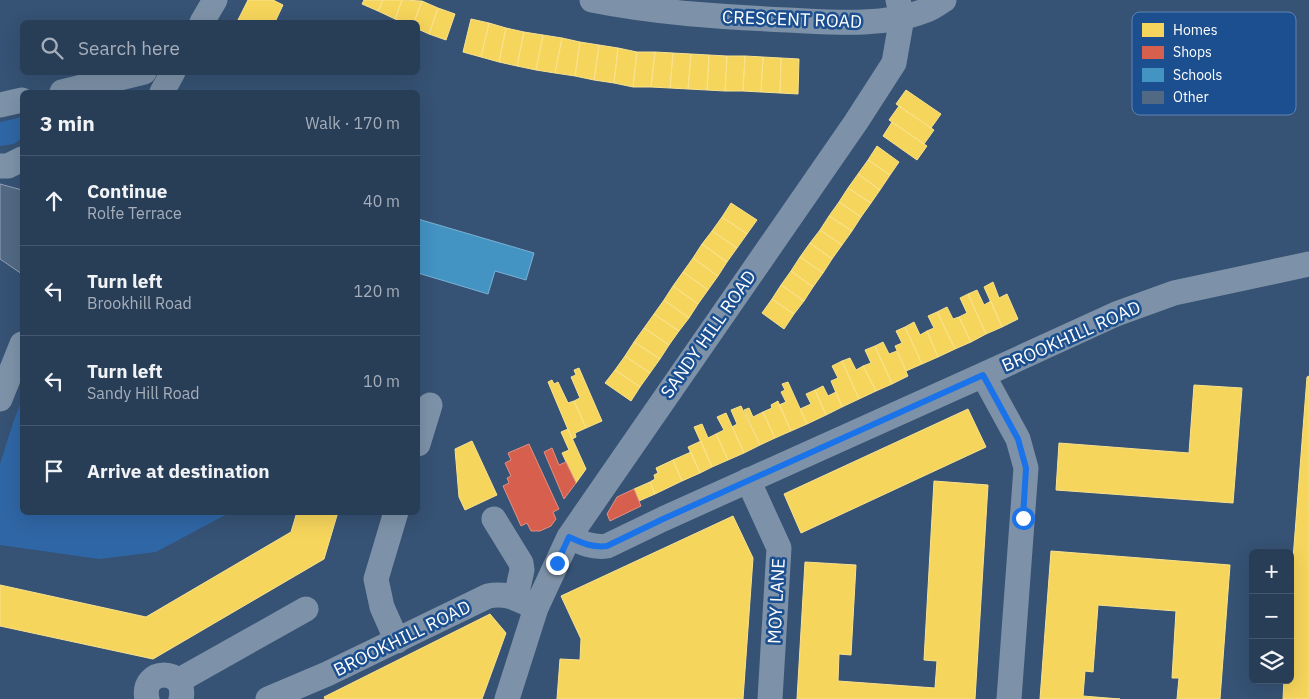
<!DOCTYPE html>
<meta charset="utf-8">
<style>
body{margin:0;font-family:"IBM Plex Sans",sans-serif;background:#30455d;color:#f1f3f6}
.controls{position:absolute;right:15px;bottom:15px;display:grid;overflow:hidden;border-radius:8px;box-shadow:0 5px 20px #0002}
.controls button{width:45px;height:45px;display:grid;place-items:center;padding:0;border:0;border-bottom:1px solid #44576d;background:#283e57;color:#f1f3f6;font:25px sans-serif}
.stop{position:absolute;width:15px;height:15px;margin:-11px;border:4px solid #1a73e8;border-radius:50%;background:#fff}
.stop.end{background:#1a73e8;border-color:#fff;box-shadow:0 1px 5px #0008}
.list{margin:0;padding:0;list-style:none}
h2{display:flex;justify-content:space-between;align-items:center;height:65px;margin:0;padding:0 20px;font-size:21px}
h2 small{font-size:16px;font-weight:400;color:#a5aeba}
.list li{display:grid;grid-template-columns:32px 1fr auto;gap:15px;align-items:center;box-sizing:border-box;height:90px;padding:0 20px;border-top:1px solid #44576d}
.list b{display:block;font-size:19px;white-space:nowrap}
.list p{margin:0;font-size:16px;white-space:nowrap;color:#a5aeba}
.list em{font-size:16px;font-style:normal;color:#a5aeba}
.icon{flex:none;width:28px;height:28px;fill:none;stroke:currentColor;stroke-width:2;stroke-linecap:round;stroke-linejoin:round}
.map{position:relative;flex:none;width:1309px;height:699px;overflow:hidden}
.search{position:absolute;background:#283e57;box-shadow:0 5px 20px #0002;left:20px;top:20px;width:400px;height:55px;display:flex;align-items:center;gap:12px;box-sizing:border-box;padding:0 18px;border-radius:8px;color:#a5aeba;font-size:19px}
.panel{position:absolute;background:#283e57;box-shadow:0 5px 20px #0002;left:20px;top:90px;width:400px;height:425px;border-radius:8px}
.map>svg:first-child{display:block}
</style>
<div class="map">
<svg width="1309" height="699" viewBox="0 0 1309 699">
<rect width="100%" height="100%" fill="#365274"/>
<path fill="#2f66a5" d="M22,117V138L14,144L0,146V122Z
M22,399V512L229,513L156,552L99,559L0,545V464L13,423Z"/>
<path fill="#f6d55c" stroke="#f9e28d" d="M248,0H273L283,5L275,22H237Z
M364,0H383L378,11L362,4Z
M383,0H402L395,19L378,11Z
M402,0L422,1L414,22H402L395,19Z
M422,1L438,8L429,34L418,29V22H414Z
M438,8L455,14L446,40L429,34Z
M471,19L489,23L481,57L463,52Z
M489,23L506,28L499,62L481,57Z
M506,28L524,32L517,66L499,62Z
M524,32L543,35L536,70L517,66Z
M543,35L562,38L555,73L536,70Z
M562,38L580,42L575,76L555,73Z
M580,42L599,45L594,80L575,76Z
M599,45L618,48L614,83L594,80Z
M618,48L637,52L633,87L614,83Z
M637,52H655L651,87H633Z
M655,52L673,53L670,88L651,87Z
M673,53L691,54L688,89L670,88Z
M691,54L709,55L707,90L688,89Z
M709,55L727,56L725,91L707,90Z
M727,56H745L743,91H725Z
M745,56L763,57L761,92L743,91Z
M763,57L781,58L780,93L761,92Z
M781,58L799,59L798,94L780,93Z
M906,90L941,114L931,128L896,104Z
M899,106L934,130L924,144L889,120Z
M892,122L927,146L917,160L883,136Z
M877,146L899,162L890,175L868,160Z
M868,160L890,175L880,190L858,174Z
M858,174L880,190L871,203L848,188Z
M848,188L871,203L861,217L839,202Z
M839,202L861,217L852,231L829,216Z
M731,203L757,220L747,234L722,217Z
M829,216L852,231L842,245L820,230Z
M722,217L747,234L737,248L712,231Z
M820,230L842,245L832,259L810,243Z
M712,231L737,248L727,262L702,244Z
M810,243L832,259L823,273L800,257Z
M702,244L727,262L718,276L693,258Z
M800,257L823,273L813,287L791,271Z
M693,258L718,276L708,290L683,272Z
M791,271L813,287L804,301L781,285Z
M683,272L708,290L698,304L673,286Z
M993,282L999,298L1007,294L1018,319L1002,327L984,287Z
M781,285L804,301L794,314L772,299Z
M673,286L698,304L689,318L664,300Z
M977,290L984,305L991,301L1002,327L986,334L968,294Z
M968,294L986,334L971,342L959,317L967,313L960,298Z
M772,299L794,314L784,329L762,313Z
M664,300L689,318L679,331L654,314Z
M947,307L953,319L959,317L971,342L955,349L937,312Z
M937,312L955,349L938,357L927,331L934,328L928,316Z
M654,314L679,331L669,345L644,328Z
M914,322L920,335L927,331L938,357L922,364L905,327Z
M905,327L922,364L906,371L895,346L902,343L896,331Z
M644,328L669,345L660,359L634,342Z
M634,342L660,359L650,373L625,356Z
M883,342L889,354L897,351L908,376L892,384L875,346Z
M875,346L892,384L876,391L863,366L871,363L865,350Z
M625,356L650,373L640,387L615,370Z
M850,358L856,370L863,366L876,391L859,399L842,361Z
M842,361L859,399L842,407L831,381L838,378L832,366Z
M579,368L602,421L586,428L574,401L580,398L571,377L576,375L574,370Z
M615,370L640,387L631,401L605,383Z
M1309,376V699H1283L1284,680H1290V598L1307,377Z
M552,380L554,384L558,382L568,403L574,401L586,428L575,433L576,437L572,439L548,382Z
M788,382L807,424L791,431L779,405L786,402L781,392L785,390L782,384Z
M1194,385L1242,388L1233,503L1056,490L1059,443L1189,453Z
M823,386L828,396L836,392L842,407L826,415L815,390Z
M815,390L826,415L807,424L800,409L811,404L806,394Z
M778,401L791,431L775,438L763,412L772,408L771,405Z
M741,406L760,445L744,453L732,427L737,424L731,410Z
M749,408L753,417L763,412L775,438L760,445L744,410Z
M968,409L986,447L801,533L784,494Z
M726,413L744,453L728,460L716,434L724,430L717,417Z
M702,424L708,438L716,434L728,460L712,467L694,427Z
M568,429L586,469L576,483L562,453L569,450L561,432Z
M472,441L497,495L465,510L459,497L455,449Z
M701,441L712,467L700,473L688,447Z
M691,452L700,473L682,481L673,460Z
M673,460L682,481L655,494L650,482L655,479L654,475L658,473L656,468Z
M934,481L988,485L975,699H797L805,562L856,565L851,655L839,654L838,681L935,688L937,661L924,660Z
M650,482L655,494L639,501L634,489Z
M297,512H338L324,559L153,659L0,626V585L146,617L291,532Z
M733,516L753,558L743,699H557L560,659L580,660L581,639L561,596Z
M1051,551L1230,565L1220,699H1177L1179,678H1172L1176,611L1098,605L1093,672L1085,671L1083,696L1120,699H1040Z
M490,614L506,633L482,699H325L324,697Z"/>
<path fill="#d6604d" stroke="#e29082" d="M529,444L559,509L553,512L556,519L551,526L540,531H531L527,523L521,526L503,486L509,483L507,478L511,476L505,463L511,460L508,453Z
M552,448L559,465L566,462L576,483L564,499L544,452Z
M634,489L641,506L610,521L607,514L617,497Z"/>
<path fill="#4393c3" stroke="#7bb3d5" d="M418,219L534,253L526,280L495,271L488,294L418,273Z"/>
<path fill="#526984" stroke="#92a2b6" d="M0,184L22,190V274L0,259Z"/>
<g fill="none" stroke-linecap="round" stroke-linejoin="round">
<path stroke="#7d92a8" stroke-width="25" d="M592,0C656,13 723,17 788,20C830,22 884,27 924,11C931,9 937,4 944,0
M202,22L215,0
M62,92L144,72
M162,92L173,72
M0,105L22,100
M0,166H8L22,159
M983,375L1018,439L1026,468L1009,699
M0,399L22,344
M418,444L430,405
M748,480L779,548L770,699
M396,512L376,579L382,607L397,641
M494,519L521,563L522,570L516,597
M569,537C582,543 593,548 607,546L663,519L983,375L1116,314L1174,293L1309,264
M178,681L306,609
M147,699C140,667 188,667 181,699
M268,699L327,674L488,596C507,592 520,600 536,608
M507,699L536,608L569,537L856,122L894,63L902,17L898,0"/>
</g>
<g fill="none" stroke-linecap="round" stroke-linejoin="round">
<path stroke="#1a73e8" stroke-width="6" d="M557,563L569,537C582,543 593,548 607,546L663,519L983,375L1018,439L1026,468L1023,518"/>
</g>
<g text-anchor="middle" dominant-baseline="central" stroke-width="5" stroke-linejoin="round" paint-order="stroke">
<g font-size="18" fill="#fff" stroke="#1b4f8f">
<text transform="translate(792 19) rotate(2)">CRESCENT ROAD</text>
<text transform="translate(708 334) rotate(-55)">SANDY HILL ROAD</text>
<text transform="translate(1071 336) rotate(-24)">BROOKHILL ROAD</text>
<text transform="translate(776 601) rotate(-87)">MOY LANE</text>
<text transform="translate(402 638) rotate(-26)">BROOKHILL ROAD</text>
</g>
</g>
<rect x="1132" y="12" width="164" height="103" rx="8" fill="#1b4f8f" stroke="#5f84b1" stroke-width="1"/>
<rect x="1142" y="23" width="22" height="14" fill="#f6d55c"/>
<rect x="1142" y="46" width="22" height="13" fill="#d6604d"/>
<rect x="1142" y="68" width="22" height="14" fill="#4393c3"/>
<rect x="1142" y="91" width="22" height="13" fill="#526984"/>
<g font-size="14" fill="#fff">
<text x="1173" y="35">Homes</text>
<text x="1173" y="57">Shops</text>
<text x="1173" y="80">Schools</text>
<text x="1173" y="102">Other</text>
</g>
</svg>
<div class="controls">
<button>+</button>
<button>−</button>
<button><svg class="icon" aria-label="layers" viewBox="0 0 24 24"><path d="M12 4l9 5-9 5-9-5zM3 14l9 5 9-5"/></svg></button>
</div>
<div class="stop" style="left:1023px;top:518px"></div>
<div class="stop end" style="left:557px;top:563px"></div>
<div class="search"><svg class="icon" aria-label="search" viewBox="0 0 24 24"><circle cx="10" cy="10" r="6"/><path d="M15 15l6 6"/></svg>Search here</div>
<section class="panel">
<h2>3 min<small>Walk · 170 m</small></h2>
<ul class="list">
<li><svg class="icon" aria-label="ahead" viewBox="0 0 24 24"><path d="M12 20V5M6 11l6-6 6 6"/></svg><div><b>Continue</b><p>Rolfe Terrace</p></div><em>40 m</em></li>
<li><svg class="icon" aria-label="left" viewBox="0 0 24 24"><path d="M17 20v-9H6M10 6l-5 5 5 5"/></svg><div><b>Turn left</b><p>Brookhill Road</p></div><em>120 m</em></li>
<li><svg class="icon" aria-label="left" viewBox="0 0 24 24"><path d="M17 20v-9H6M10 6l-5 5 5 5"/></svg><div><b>Turn left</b><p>Sandy Hill Road</p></div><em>10 m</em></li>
<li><svg class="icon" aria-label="arrive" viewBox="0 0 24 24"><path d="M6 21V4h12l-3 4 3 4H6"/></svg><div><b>Arrive at destination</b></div></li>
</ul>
</section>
</div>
